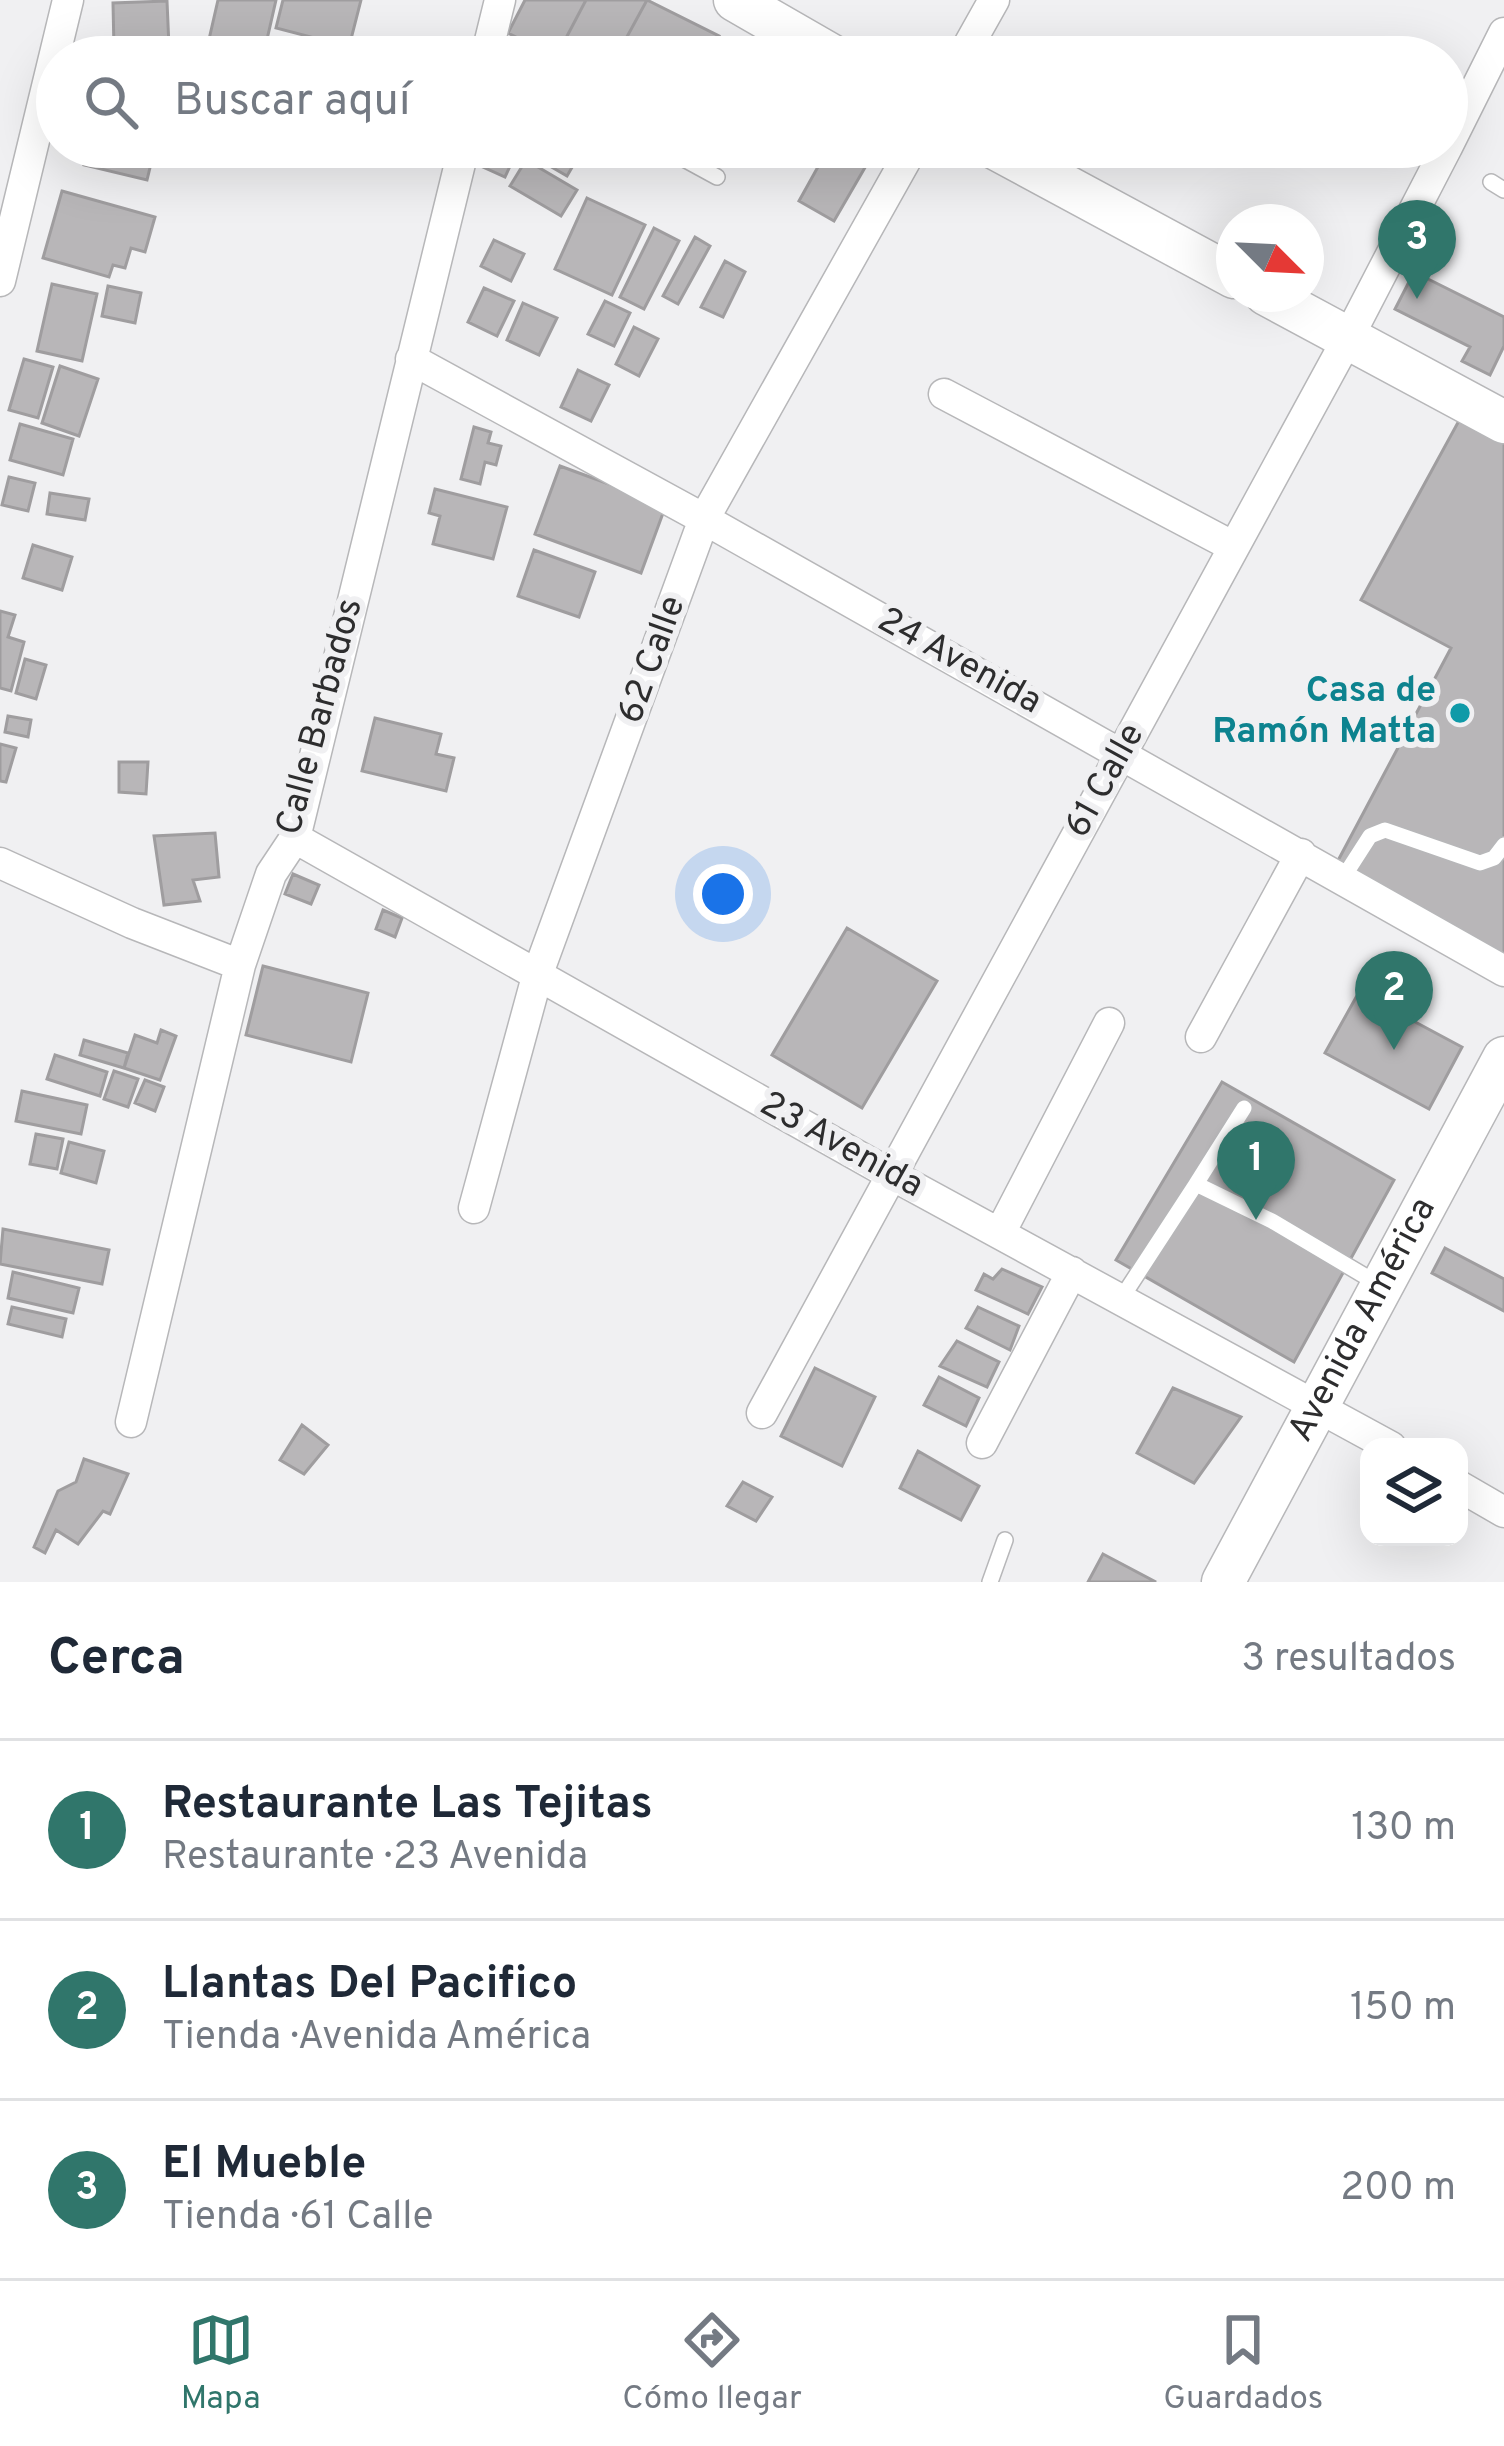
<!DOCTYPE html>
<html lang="es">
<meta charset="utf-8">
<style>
body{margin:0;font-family:Overpass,sans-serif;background:#f2f2f3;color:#1f2937}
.controls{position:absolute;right:36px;bottom:36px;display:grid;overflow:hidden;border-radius:24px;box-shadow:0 12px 48px #0002}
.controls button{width:108px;height:108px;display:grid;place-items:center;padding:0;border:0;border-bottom:3px solid #e0e1e3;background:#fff;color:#1f2937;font:60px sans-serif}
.compass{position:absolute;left:1216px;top:204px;width:108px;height:108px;border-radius:50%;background:#fff;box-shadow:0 12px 48px #0002;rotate:114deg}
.you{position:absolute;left:723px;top:894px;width:42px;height:42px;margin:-30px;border:9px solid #fff;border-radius:50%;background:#1a73e8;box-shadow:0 0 0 18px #1a73e833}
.badge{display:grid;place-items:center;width:78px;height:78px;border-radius:50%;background:#30766b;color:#fff;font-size:39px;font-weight:700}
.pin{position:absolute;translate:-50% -99px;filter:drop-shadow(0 3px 6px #0008)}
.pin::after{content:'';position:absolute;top:63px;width:42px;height:36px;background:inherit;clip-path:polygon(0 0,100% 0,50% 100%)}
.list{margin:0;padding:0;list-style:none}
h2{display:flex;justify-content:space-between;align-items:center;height:156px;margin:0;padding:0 48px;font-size:51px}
h2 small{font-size:39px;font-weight:400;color:#747a83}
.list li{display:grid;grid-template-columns:78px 1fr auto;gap:36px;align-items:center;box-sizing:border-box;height:180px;padding:0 48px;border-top:3px solid #e0e1e3}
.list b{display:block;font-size:45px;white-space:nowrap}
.list p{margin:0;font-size:39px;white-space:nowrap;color:#747a83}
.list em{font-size:39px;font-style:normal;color:#747a83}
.icon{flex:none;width:66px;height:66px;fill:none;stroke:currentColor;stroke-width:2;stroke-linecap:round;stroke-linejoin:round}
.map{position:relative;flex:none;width:1504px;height:1582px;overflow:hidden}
.search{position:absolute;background:#fff;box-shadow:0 12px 48px #0002;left:36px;right:36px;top:36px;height:132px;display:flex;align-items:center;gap:30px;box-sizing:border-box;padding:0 42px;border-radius:66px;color:#747a83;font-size:45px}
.sheet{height:696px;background:#fff}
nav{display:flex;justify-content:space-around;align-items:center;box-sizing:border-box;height:168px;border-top:3px solid #e0e1e3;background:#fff;font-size:33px;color:#747a83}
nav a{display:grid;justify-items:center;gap:6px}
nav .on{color:#30766b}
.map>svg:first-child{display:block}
</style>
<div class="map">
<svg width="1504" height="1582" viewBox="0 0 1504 1582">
<rect width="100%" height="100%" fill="#f0f0f2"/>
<path fill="#b8b6b8" stroke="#9f9d9f" stroke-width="3" d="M218,0H276L263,57H205Z
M283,0H361L349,47L276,28Z
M525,0H586L556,57L508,33Z
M586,0H647L616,57H556Z
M647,0L719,36L708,57H616Z
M167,1L169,47L114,50L113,3Z
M88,147H155L147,180L84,165Z
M493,147L518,149L505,177L483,167Z
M517,147H562L578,157L567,176Z
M829,147H837L867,164L834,221L799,201Z
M526,160L577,190L561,216L510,186Z
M62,191L155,217L145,252L131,248L125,268L113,265L109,277L43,258Z
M587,198L645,225L612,295L555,269Z
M654,228L679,241L644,309L620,297Z
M695,237L710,246L678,304L663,296Z
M494,240L524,254L511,281L481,266Z
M725,261L745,272L723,317L701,307Z
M1414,272L1504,317V346L1490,375L1462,361L1470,347L1395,309Z
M52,284L97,294L82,361L37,351Z
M108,286L141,293L135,323L102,316Z
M484,288L514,301L497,336L468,322Z
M605,301L630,313L614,346L588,334Z
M523,303L557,318L539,355L507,340Z
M634,327L658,339L639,376L616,364Z
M24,359L53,367L38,418L9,410Z
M60,366L98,379L79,436L42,423Z
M578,370L609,385L591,421L561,407Z
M1467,406L1504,425V968L1333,870L1451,648L1361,600Z
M20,424L73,439L63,475L10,460Z
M474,427L491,432L488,443L501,446L496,465L485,462L480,484L461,479Z
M560,466L666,505L641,573L535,534Z
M9,477L35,483L28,511L2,505Z
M435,489L507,507L493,559L433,544L440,516L429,513Z
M50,493L89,499L85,520L47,514Z
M33,545L72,557L62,590L23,578Z
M534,550L595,572L579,617L518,596Z
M0,611L15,615L8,637L24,642L11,691L0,688Z
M25,659L46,665L36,699L16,693Z
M8,716L31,720L28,737L5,732Z
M375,718L441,734L436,754L454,758L446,791L362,771Z
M0,744L16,748L6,782L0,781Z
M119,762H148L146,794L119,792Z
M215,833L219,877L193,880L200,901L164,905L154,836Z
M293,874L319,885L311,904L285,894Z
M383,910L402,918L395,937L376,929Z
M847,928L937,981L862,1108L772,1055Z
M263,966L368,993L351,1062L246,1035Z
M1359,992L1462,1047L1429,1109L1325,1053Z
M161,1030L176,1036L160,1080L124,1068L135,1035L157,1043Z
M84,1040L128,1053L124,1068L80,1055Z
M55,1055L107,1072L100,1096L47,1079Z
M114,1071L138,1079L128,1107L104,1099Z
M145,1080L164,1087L155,1111L135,1103Z
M1222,1082L1394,1180L1294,1362L1116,1260Z
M22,1091L87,1105L81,1134L16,1121Z
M36,1134L63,1139L57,1169L30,1164Z
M69,1142L104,1151L96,1183L61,1173Z
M3,1229L109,1250L102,1284L0,1264Z
M1445,1248L1504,1279V1311L1432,1273Z
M1002,1269L1042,1287L1028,1314L976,1290L984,1274L993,1279Z
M13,1272L79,1288L73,1313L8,1298Z
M12,1307L66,1319L62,1337L8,1324Z
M978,1307L1019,1326L1010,1350L966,1328Z
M957,1341L999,1362L987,1387L940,1366Z
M815,1368L875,1397L842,1466L781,1436Z
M939,1377L979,1398L966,1426L924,1405Z
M1173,1388L1241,1417L1194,1483L1137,1453Z
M302,1425L328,1445L304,1474L280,1460Z
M918,1451L979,1486L961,1520L900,1488Z
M84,1459L128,1474L110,1514L103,1511L78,1544L56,1530L45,1553L34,1547L58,1491L76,1482Z
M743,1482L772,1497L756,1521L727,1506Z
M1103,1554L1156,1582H1088Z"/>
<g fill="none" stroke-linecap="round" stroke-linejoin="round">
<defs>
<path id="lane" d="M662,147L717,177
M1491,182L1504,190
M1343,878L1370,836L1385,830L1480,863L1494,858L1504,845
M1196,1184L1244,1108
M1121,1299L1196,1184L1272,1221L1380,1285
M990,1582L1005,1540"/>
<path id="street" d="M486,57L500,0
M962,57L994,0
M1447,147L1504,33
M0,281L68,0
M411,359L704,519L1504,971
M944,394L1234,547
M295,838L890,1174L1391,1447
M0,863L132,923L240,965
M1201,1037L1301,854
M474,1208L538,973L704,519L913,147
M1000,1233L1109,1023
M762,1413L1348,338L1447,147
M131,1422L240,965L271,874L295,838L464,147
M982,1443L1072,1272
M1459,1486L1504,1512"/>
<g id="secondary">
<path d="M735,0L834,57"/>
<path d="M993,147L1234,277"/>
<path d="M1266,294L1504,422"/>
<path id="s1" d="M1223,1582L1504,1058"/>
</g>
</defs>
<use href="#lane" stroke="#b7b7b9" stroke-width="18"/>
<use href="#street" stroke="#b7b7b9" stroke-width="33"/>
<use href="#secondary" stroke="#b7b7b9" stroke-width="45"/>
<use href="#lane" stroke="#fff" stroke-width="15"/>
<use href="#street" stroke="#fff" stroke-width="30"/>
<use href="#secondary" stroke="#fff" stroke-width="42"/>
</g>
<circle fill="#0f9aa8" stroke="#f0f0f2" stroke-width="4.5" cx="1460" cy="713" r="12"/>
<g text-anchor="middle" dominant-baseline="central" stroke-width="12" stroke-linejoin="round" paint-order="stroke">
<g font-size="36" fill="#2d2d2e" stroke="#f0f0f2">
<text transform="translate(653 660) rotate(-70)">62 Calle</text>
<text transform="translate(959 662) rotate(29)">24 Avenida</text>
<text transform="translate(321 717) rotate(-75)">Calle Barbados</text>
<text transform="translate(1106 781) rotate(-61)">61 Calle</text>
<text transform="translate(841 1146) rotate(29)">23 Avenida</text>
<text stroke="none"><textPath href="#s1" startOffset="297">Avenida América</textPath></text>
</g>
<g font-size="36" font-weight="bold" fill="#0d838f" stroke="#f0f0f2" text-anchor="end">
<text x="1436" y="692">Casa de<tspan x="1436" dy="41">Ramón Matta</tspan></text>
</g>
</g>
</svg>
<div class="controls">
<button><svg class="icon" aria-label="layers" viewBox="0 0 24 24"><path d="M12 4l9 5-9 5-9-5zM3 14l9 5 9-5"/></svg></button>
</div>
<svg class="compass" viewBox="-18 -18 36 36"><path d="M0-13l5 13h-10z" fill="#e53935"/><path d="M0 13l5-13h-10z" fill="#747a83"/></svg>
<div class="you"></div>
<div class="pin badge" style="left:1256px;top:1220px">1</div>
<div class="pin badge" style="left:1394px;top:1050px">2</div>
<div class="pin badge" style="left:1417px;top:299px">3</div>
<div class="search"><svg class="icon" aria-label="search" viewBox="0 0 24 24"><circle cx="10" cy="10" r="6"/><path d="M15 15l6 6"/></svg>Buscar aquí</div>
</div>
<section class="sheet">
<h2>Cerca<small>3 resultados</small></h2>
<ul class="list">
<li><span class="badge">1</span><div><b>Restaurante Las Tejitas</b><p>Restaurante · 23 Avenida</p></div><em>130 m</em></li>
<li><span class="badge">2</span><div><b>Llantas Del Pacifico</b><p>Tienda · Avenida América</p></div><em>150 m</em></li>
<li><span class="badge">3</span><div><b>El Mueble</b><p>Tienda · 61 Calle</p></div><em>200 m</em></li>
</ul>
</section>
<nav>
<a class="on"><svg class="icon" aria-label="map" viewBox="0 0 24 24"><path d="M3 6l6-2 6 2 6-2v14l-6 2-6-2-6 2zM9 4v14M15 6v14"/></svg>Mapa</a>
<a><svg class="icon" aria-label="directions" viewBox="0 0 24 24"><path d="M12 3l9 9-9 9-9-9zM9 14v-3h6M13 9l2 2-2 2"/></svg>Cómo llegar</a>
<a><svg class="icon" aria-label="saved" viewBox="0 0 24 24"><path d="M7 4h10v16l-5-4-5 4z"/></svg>Guardados</a>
</nav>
